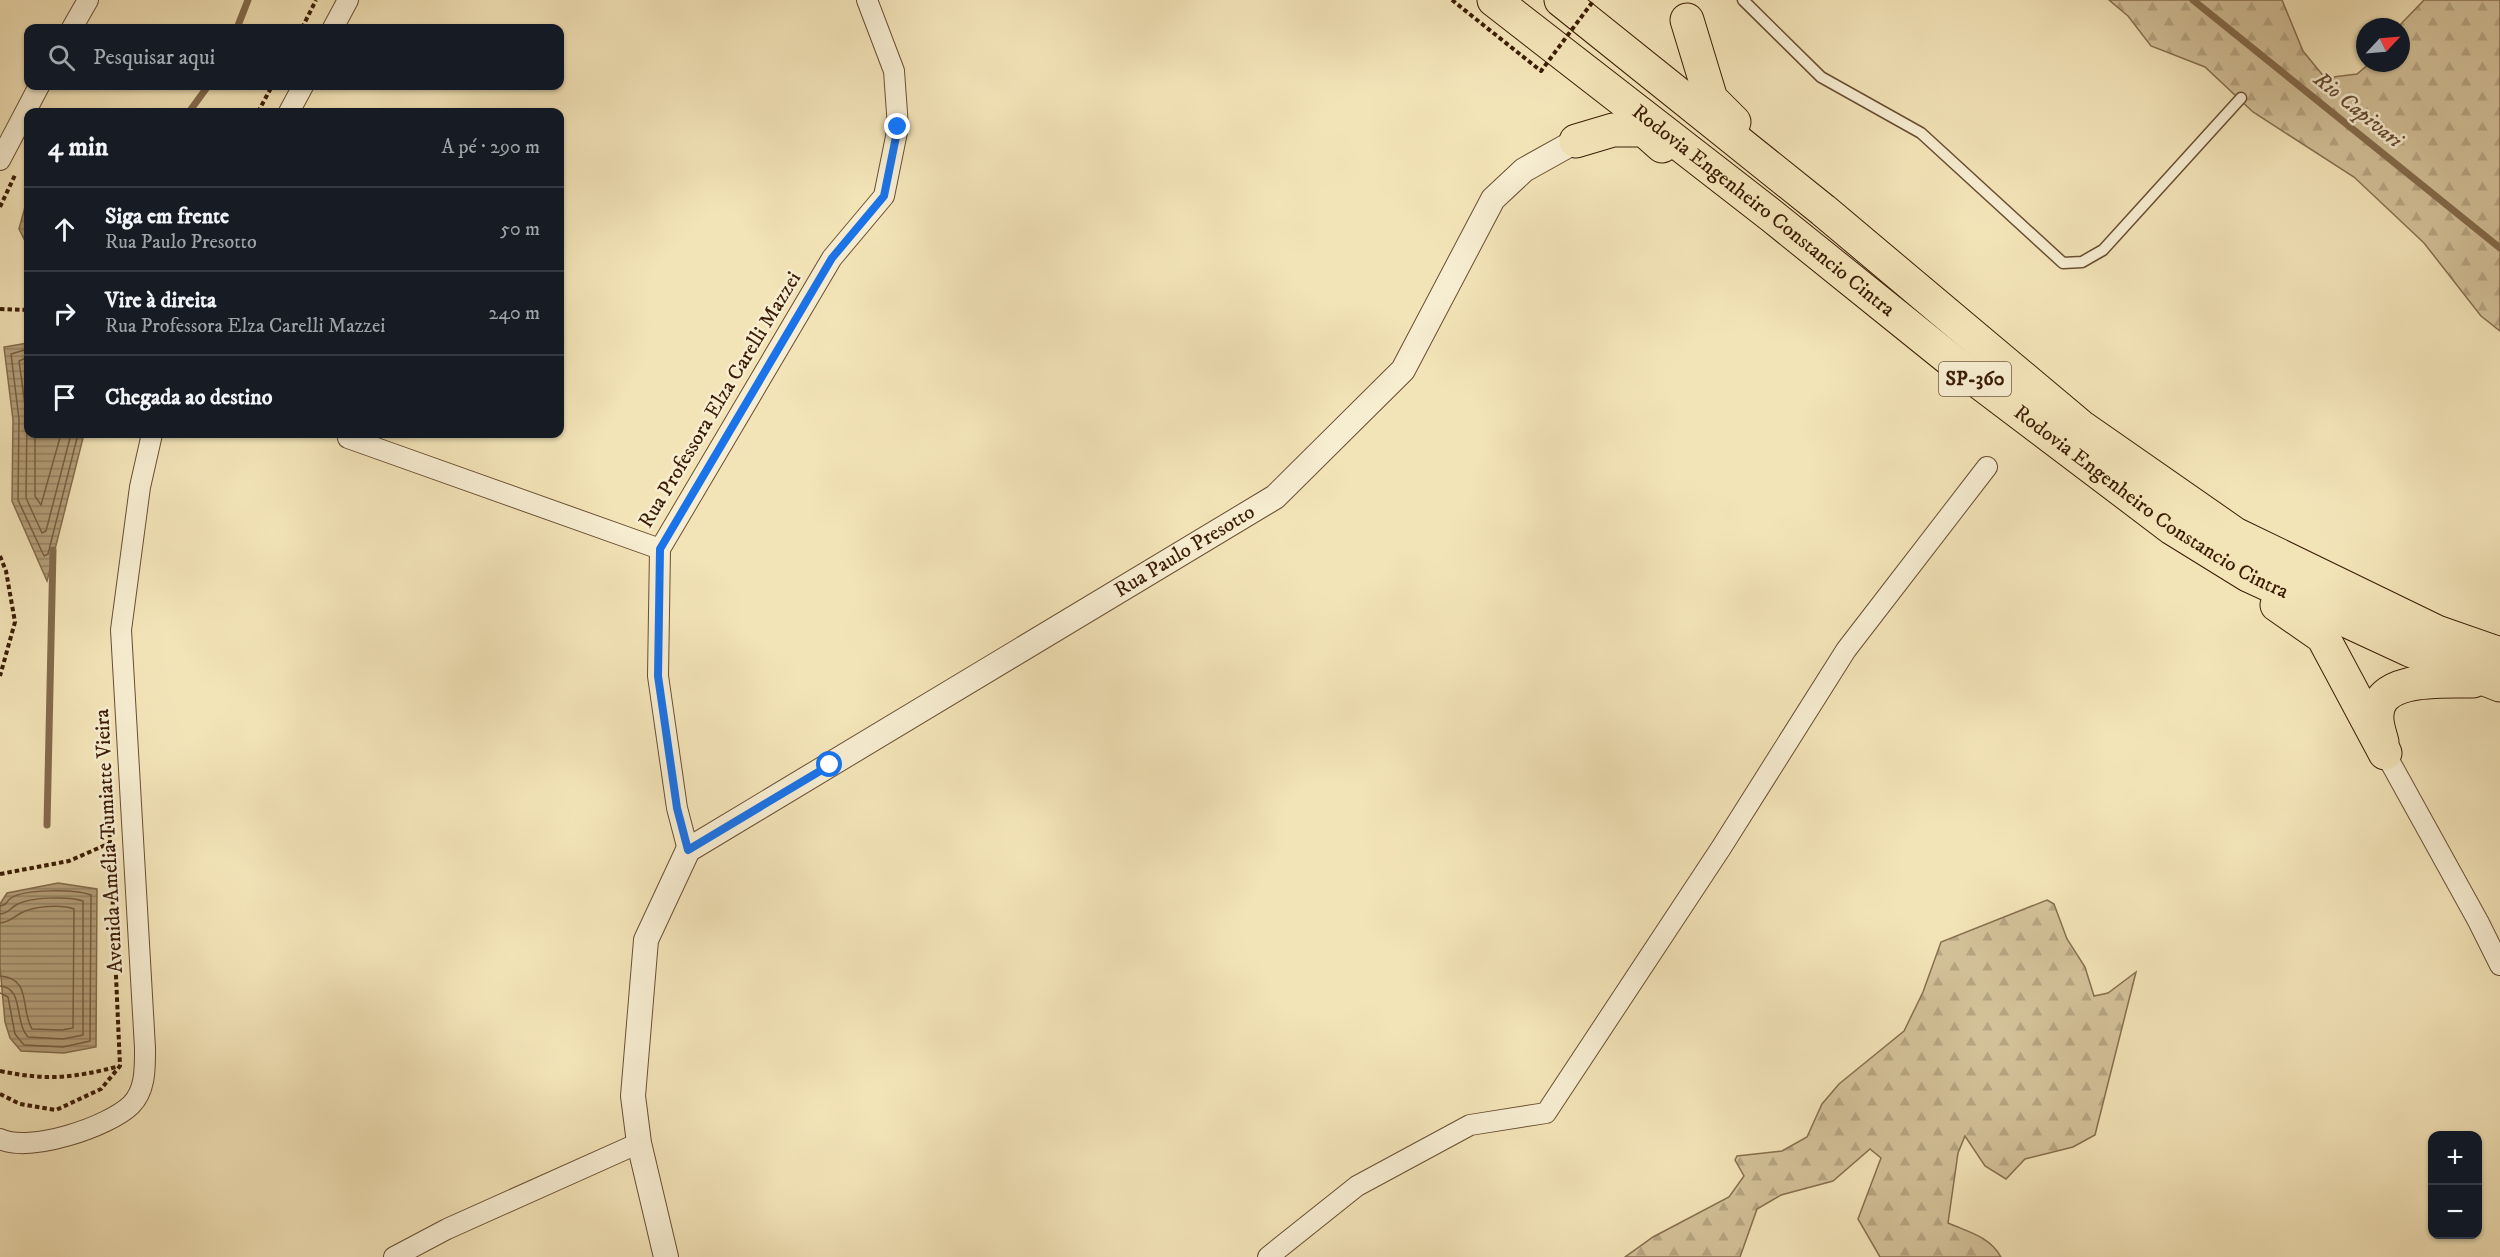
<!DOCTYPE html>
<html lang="pt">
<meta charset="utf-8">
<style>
body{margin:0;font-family:"IM FELL DW Pica",serif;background:#20242c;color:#f1f3f6}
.controls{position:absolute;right:18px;bottom:18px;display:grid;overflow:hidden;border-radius:12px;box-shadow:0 2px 4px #0004}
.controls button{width:54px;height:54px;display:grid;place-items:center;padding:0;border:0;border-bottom:2px solid #363941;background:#171b24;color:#f1f3f6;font:30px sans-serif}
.compass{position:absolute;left:2356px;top:18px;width:54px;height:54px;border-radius:50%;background:#171b24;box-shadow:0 2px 4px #0004;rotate:64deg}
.stop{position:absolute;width:18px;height:18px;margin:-14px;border:4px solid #1a73e8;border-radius:50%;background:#fff}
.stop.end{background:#1a73e8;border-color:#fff;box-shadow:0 2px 6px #0008}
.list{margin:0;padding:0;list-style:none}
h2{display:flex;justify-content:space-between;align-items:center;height:78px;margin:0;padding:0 24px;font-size:26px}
h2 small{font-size:20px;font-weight:400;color:#9ea1a6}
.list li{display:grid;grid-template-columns:39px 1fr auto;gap:18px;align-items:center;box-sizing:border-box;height:84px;padding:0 24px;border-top:2px solid #363941}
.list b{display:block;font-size:22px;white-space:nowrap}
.list p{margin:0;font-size:20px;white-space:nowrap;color:#9ea1a6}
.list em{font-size:20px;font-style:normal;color:#9ea1a6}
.icon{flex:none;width:33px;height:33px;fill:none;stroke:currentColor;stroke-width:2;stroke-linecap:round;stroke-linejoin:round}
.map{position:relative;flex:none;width:2500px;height:1257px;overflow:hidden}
.search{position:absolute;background:#171b24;box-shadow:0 2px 4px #0004;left:24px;top:24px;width:540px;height:66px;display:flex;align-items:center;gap:15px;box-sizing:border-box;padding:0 21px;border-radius:12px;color:#9ea1a6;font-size:22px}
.panel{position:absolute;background:#171b24;box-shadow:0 2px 4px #0004;left:24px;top:108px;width:540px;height:330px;border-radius:12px}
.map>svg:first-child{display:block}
</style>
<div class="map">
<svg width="2500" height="1257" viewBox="0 0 2500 1257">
<defs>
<pattern id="forest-firs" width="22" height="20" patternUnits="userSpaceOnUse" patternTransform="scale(1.5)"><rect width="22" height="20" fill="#d4c29a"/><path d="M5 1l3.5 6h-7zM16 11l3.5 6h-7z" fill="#b7a683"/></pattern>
<pattern id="water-rules" width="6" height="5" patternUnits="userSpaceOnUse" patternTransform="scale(1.5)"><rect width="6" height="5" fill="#b4a07b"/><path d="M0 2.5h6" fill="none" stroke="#948263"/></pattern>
</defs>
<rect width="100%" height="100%" fill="#f3e4b8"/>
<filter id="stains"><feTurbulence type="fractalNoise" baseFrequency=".00333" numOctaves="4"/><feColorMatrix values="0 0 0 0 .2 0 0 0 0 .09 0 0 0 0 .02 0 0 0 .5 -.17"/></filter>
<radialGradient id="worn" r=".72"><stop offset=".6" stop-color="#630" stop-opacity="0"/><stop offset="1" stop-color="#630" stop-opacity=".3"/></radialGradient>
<path fill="url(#forest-firs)" stroke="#886f50" stroke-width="1.5" d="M2109,0H2282L2303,51L2325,78L2357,74L2370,63H2401V27H2398L2424,0H2500V331L2481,316L2424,243L2354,177L2253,112L2205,67L2151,46L2128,16Z
M2047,900L2054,904L2067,939L2085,967L2094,996L2108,993L2136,972L2095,1135L2073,1147L2025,1159L2006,1179L1985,1166L1965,1136L1958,1153L1948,1223C1968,1232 1989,1236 2001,1257H1880L1858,1219L1881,1158L1870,1149L1833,1181L1781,1195L1757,1209L1740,1257H1625L1653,1237L1729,1197L1744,1176L1735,1160L1737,1156L1782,1151L1807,1137L1822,1104L1839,1084L1904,1031L1923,992L1941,942Z"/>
<path fill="url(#water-rules)" stroke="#846b4c" stroke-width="1.5" d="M28,196V247L19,229Z
M28,343V434H84L47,581L12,501L13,420L4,347Z
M58,883L97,889L96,1047L64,1053L21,1051L10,1038L5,1022L0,967V904L7,893Z"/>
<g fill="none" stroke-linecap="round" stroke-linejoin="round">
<path stroke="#785e40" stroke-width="1.5" d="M28,349L11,354L19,419L18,500L44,556L48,554L78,434
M28,357L19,361L27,419L26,498L42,533L46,531L71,434
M35,434V496L41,505L61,434
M0,906C8,905 5,902 11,898C24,889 75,889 91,895L90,1041L63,1047L24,1045L15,1034L8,997L0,993
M0,914C9,913 9,909 16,905C29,897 69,896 83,901V1035L63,1039L28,1037C14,1022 24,987 0,986
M0,923C11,922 13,917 21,913C34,906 61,904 74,909L73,1028L62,1030L32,1029C20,1009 32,978 0,976"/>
<path stroke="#846b4c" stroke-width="7" d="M2193,0L2500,248
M237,28L248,0
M189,112L208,86
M47,825L53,550"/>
<defs>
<path id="service" d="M1743,0L1821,77L1921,133L2063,263L2082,262L2103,250L2241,98"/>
<path id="minor" d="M72,28L88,0
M333,28L348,0
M289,112L303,86
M0,160L39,86
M348,438L660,549
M2385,753L2478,921L2500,965
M688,850L677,808L658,676L660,549L832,258L884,196L898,127L894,71L867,0
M0,1139C30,1153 108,1127 131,1105C146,1090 145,1067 145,1048L121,630L140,487L152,434
M394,1257L447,1229L639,1143
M1268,1257L1357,1186L1470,1125L1546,1113L1721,848L1846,650L1987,467"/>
<g id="tertiary">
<path id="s1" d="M666,1257L639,1143L633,1096L646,940L688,850L1275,497L1403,370L1493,199L1524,170L1576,141"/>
</g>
<g id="motorway">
<path id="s2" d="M1494,0L1772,216L1962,369L2172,528L2248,575L2410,650L2500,685"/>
<path d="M1561,0L1823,210L2080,426L2235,534L2437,632L2500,654"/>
<path d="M1687,20L1711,99L1734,122"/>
<path d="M1576,141L1613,130H1644L1662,146"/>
<path d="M2277,605L2323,637L2385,753"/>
<path d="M2382,742C2380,734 2376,724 2377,715C2378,675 2446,682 2473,681"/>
</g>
</defs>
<use href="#service" stroke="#694e32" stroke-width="13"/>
<use href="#minor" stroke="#694e32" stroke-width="22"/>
<use href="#tertiary" stroke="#694e32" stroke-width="26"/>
<use href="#motorway" stroke="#3b1c05" stroke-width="35"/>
<path stroke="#3b1c05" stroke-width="4" stroke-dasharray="4.5 3" stroke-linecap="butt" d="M302,28L316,0
M258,112L272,86
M0,207L15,175
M0,309L28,310
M0,556L6,571L15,622L0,676
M0,874L69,861L110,843
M0,1071C48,1081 73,1078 120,1066
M0,1094L20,1104L56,1110L101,1089L120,1066L109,819"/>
<use href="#service" stroke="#f7edd1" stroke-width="10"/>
<use href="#minor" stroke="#f7edd1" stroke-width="20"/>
<use href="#tertiary" stroke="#f7edd1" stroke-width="24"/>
<use href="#motorway" stroke="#f3e4b8" stroke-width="33"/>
<path stroke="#3b1c05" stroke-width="4" stroke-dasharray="4.5 3" stroke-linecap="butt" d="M1452,0L1541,71L1594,0"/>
</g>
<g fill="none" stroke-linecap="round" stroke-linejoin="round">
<path stroke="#1a73e8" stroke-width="8" d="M830,765L688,850L677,808L658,676L660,549L832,258L884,196L898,127"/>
</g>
<g text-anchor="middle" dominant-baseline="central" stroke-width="5" stroke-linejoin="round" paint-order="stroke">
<rect fill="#f7edd1" stroke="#735b42" stroke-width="1.5" x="1939" y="362" width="72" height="34" rx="4.5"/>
<g font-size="20" font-weight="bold" fill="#3b1c05">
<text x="1975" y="379">SP-360</text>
</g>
<g font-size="21" fill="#3b1c05" stroke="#f7edd1">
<text stroke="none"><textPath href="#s2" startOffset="342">Rodovia Engenheiro Constancio Cintra</textPath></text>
<text transform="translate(720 400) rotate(-59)">Rua Professora Elza Carelli Mazzei</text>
<text stroke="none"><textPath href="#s2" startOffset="828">Rodovia Engenheiro Constancio Cintra</textPath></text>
<text stroke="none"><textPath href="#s1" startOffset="1000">Rua Paulo Presotto</textPath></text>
<text transform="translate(109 841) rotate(-93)">Avenida Amélia Tumiatte Vieira</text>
</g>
<g font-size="22" font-style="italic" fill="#654a2e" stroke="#f7edd1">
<text transform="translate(2358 110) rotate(39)">Rio Capivari</text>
</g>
</g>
<rect width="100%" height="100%" filter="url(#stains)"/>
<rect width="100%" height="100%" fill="url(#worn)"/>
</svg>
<div class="controls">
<button>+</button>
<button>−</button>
</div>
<svg class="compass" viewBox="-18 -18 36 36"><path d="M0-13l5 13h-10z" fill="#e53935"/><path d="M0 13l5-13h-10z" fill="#9ea1a6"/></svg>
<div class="stop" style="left:830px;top:765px"></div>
<div class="stop end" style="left:898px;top:127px"></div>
<div class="search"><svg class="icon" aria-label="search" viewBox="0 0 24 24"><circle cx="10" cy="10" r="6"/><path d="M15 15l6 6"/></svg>Pesquisar aqui</div>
<section class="panel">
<h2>4 min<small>A pé · 290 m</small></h2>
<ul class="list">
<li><svg class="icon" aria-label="ahead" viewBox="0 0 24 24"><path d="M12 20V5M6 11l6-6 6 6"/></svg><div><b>Siga em frente</b><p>Rua Paulo Presotto</p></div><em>50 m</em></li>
<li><svg class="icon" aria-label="right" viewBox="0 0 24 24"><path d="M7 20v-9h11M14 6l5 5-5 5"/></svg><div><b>Vire à direita</b><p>Rua Professora Elza Carelli Mazzei</p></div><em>240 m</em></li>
<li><svg class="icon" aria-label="arrive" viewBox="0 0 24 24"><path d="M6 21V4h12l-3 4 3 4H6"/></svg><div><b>Chegada ao destino</b></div></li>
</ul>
</section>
</div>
